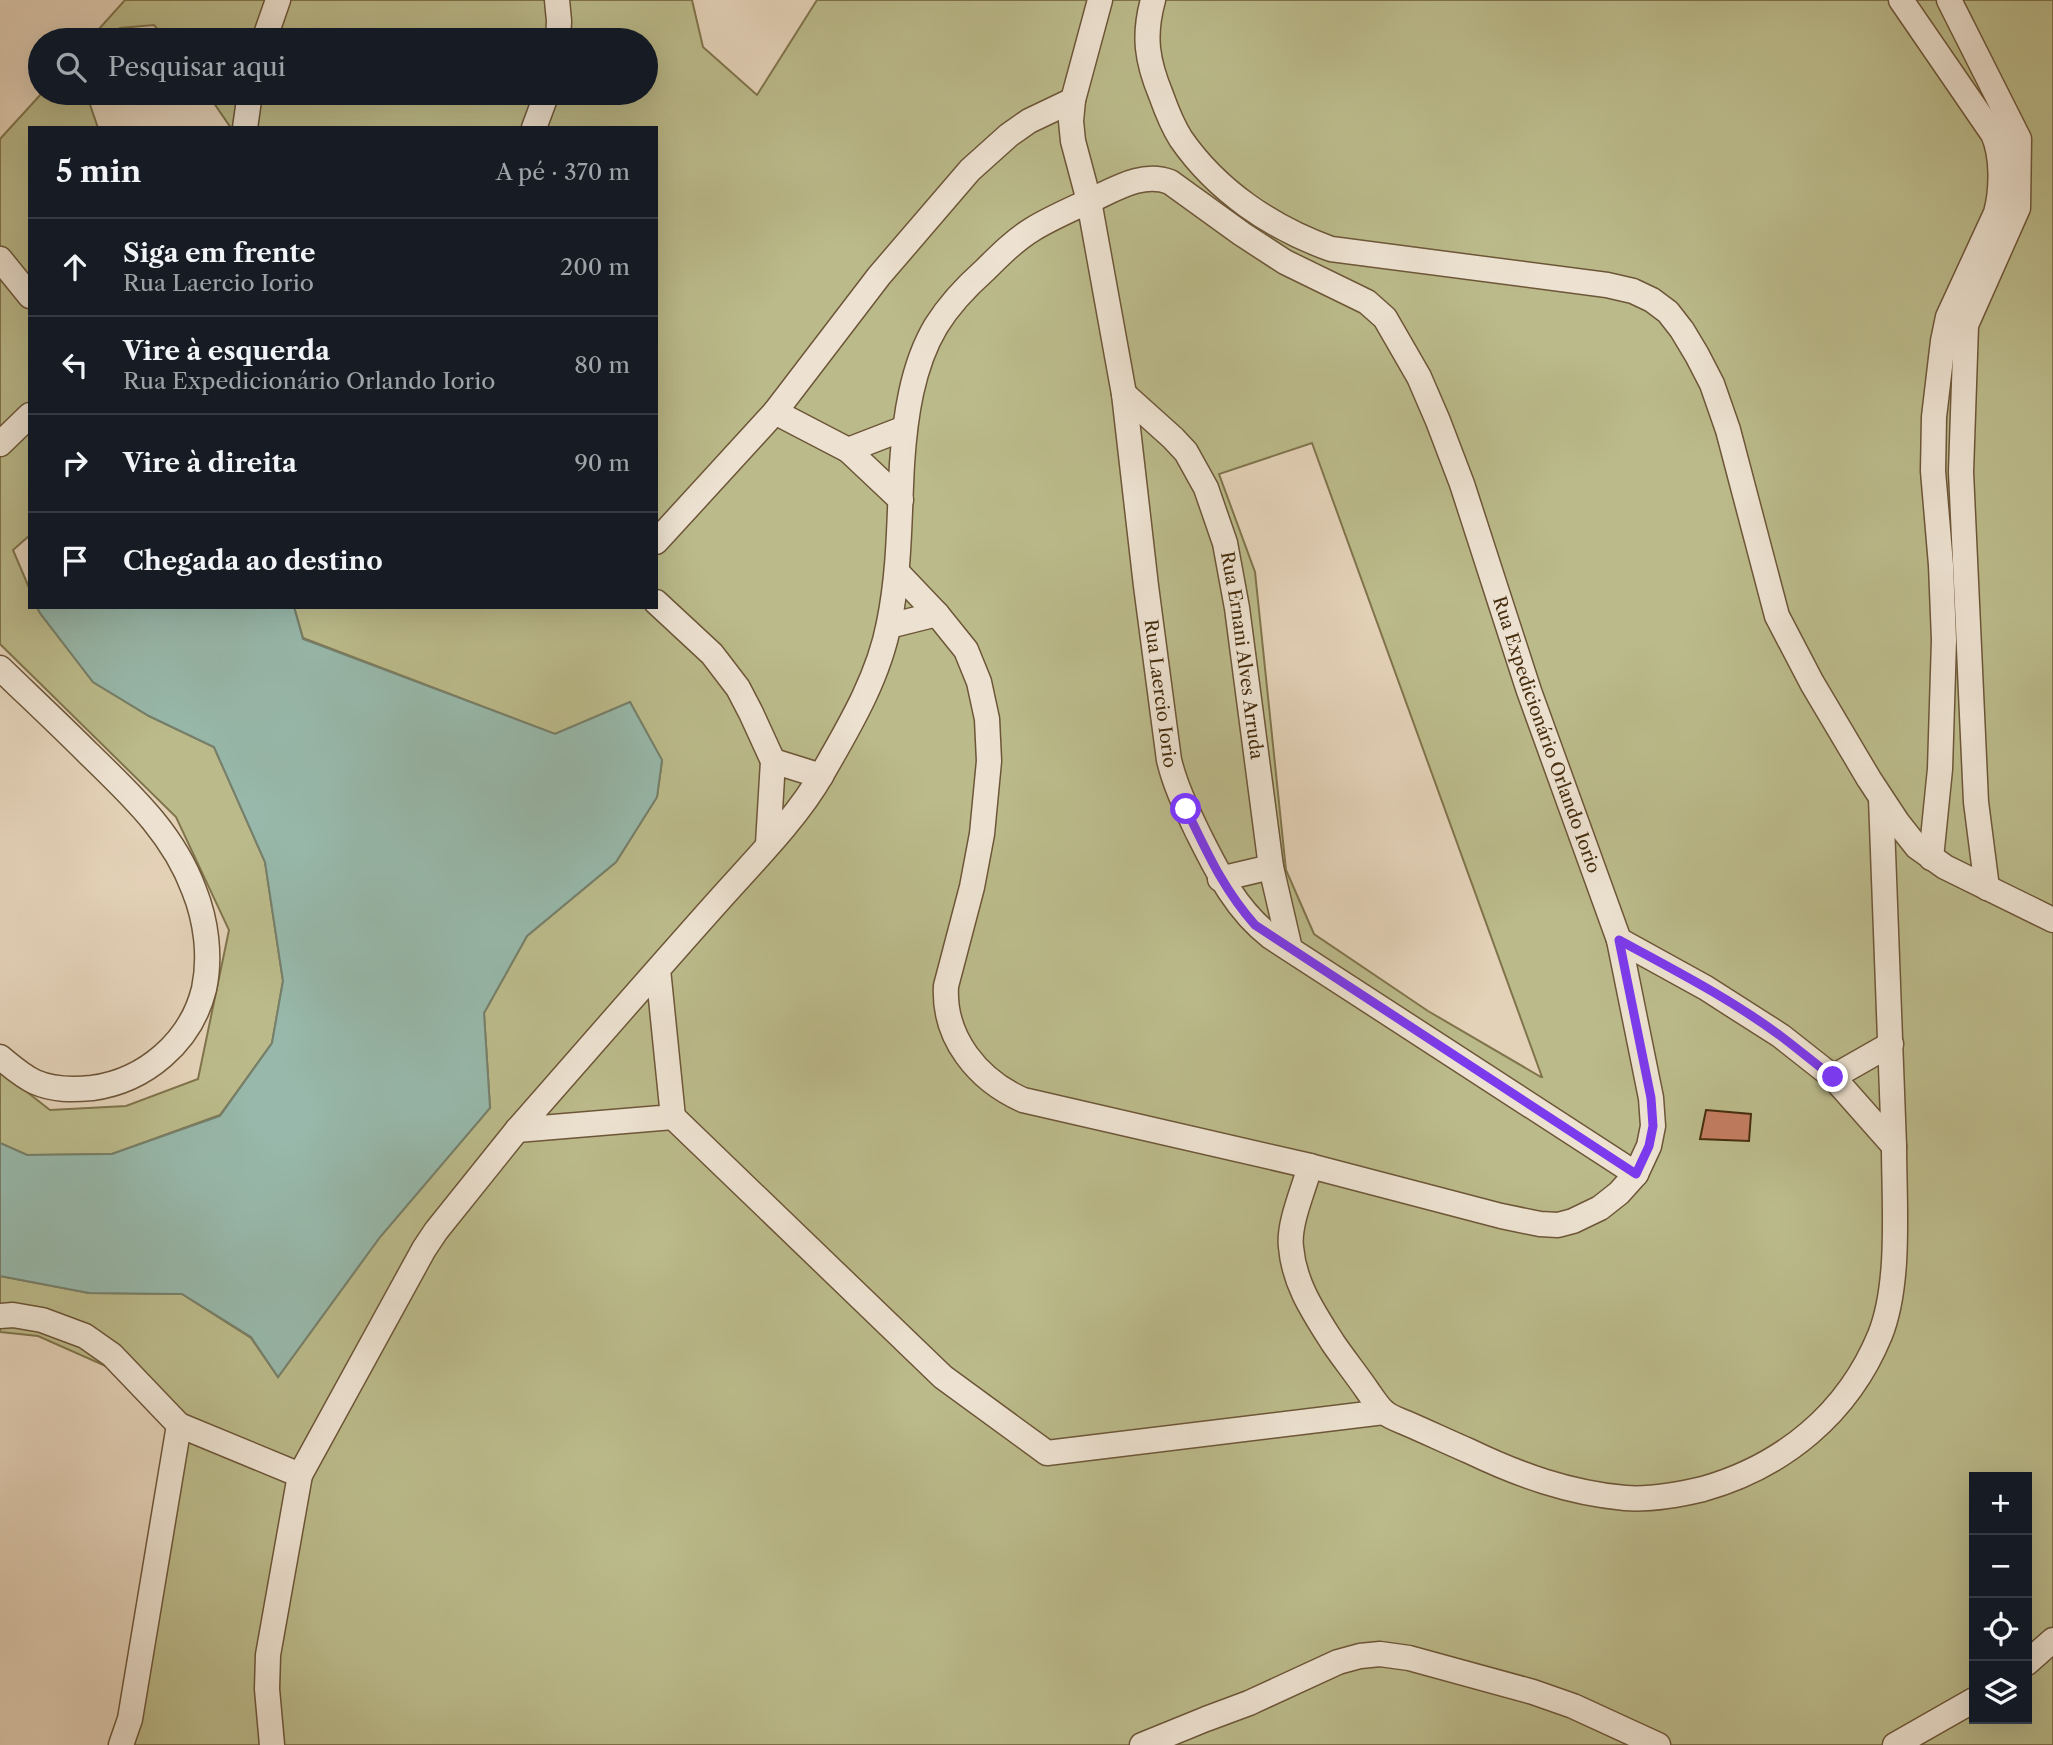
<!DOCTYPE html>
<html lang="pt">
<meta charset="utf-8">
<style>
body{margin:0;font-family:"Libre Caslon Text",serif;background:#20242c;color:#f1f3f6}
.controls{position:absolute;right:21px;bottom:21px;display:grid;overflow:hidden;border-radius:0px;box-shadow:0 7px 28px #0002}
.controls button{width:63px;height:63px;display:grid;place-items:center;padding:0;border:0;border-bottom:2px solid #363941;background:#171b24;color:#f1f3f6;font:35px sans-serif}
.stop{position:absolute;width:21px;height:21px;margin:-16px;border:5px solid #7c3aed;border-radius:50%;background:#fff}
.stop.end{background:#7c3aed;border-color:#fff;box-shadow:0 2px 7px #0008}
.list{margin:0;padding:0;list-style:none}
h2{display:flex;justify-content:space-between;align-items:center;height:91px;margin:0;padding:0 28px;font-size:30px}
h2 small{font-size:23px;font-weight:400;color:#9ea1a6}
.list li{display:grid;grid-template-columns:46px 1fr auto;gap:21px;align-items:center;box-sizing:border-box;height:98px;padding:0 28px;border-top:2px solid #363941}
.list b{display:block;font-size:26px;white-space:nowrap}
.list p{margin:0;font-size:23px;white-space:nowrap;color:#9ea1a6}
.list em{font-size:23px;font-style:normal;color:#9ea1a6}
.icon{flex:none;width:38px;height:38px;fill:none;stroke:currentColor;stroke-width:2;stroke-linecap:round;stroke-linejoin:round}
.map{position:relative;flex:none;width:2053px;height:1745px;overflow:hidden}
.search{position:absolute;background:#171b24;box-shadow:0 7px 28px #0002;left:28px;top:28px;width:630px;height:77px;display:flex;align-items:center;gap:18px;box-sizing:border-box;padding:0 24px;border-radius:38px;color:#9ea1a6;font-size:26px}
.panel{position:absolute;background:#171b24;box-shadow:0 7px 28px #0002;left:28px;top:126px;width:630px;height:483px;border-radius:0px}
.map>svg:first-child{display:block}
</style>
<div class="map">
<svg width="2053" height="1745" viewBox="0 0 2053 1745">
<rect width="100%" height="100%" fill="#e4d2b8"/>
<filter id="stains"><feTurbulence type="fractalNoise" baseFrequency=".00286" numOctaves="4"/><feColorMatrix values="0 0 0 0 .2 0 0 0 0 .09 0 0 0 0 .02 0 0 0 .5 -.17"/></filter>
<radialGradient id="worn" r=".72"><stop offset=".6" stop-color="#630" stop-opacity="0"/><stop offset="1" stop-color="#630" stop-opacity=".3"/></radialGradient>
<path fill="#bbba8a" stroke="#80744c" stroke-width="2" fill-rule="evenodd" d="M125,0H692L703,47L757,95L817,0H2053V1745H110L141,1653L179,1425L108,1367L38,1336L0,1332V1276L89,1293L182,1294L251,1338L278,1377L380,1237L490,1108L484,1013L527,936L616,862L657,797L662,761L630,702L555,734L303,638L294,607H656V128H231L207,93H646V40H167L154,25L120,28L111,40H89ZM1312,443L1542,1077H1541L1428,1011L1314,934L1286,870L1255,572L1219,474ZM1974,1477H2027V1719H1974Z
M42,93H86L98,128H30V535L13,550L30,590V607H37L40,613L93,682L149,716L214,747L265,862L283,981L272,1043L220,1115L112,1154L27,1155L0,1143V1071L50,1110L126,1106L198,1079L229,930L176,817L0,644V139Z"/>
<path fill="#97b8aa" stroke="#76806c" stroke-width="2" d="M37,607H294L303,639L555,734L630,702L662,760L657,797L616,862L527,936L484,1013L490,1108L380,1237L278,1377L251,1337L182,1294L89,1293L0,1276V1143L27,1155L112,1154L220,1116L272,1043L283,981L265,862L214,747L149,716L93,682L40,613Z"/>
<path fill="#c57d61" stroke="#452d0e" stroke-width="2" d="M1706,1110L1751,1114L1749,1141L1700,1139Z"/>
<g fill="none" stroke-linecap="round" stroke-linejoin="round">
<defs>
<g id="minor">
<path d="M557,0L559,21L558,40"/>
<path id="s1" d="M1100,0L1073,100L1071,121L1073,141L1089,201C1114,190 1142,171 1170,182L1242,234L1285,262L1367,302L1385,318L1419,377L1438,421L1462,484L1529,691L1619,940L1651,1098L1653,1126L1649,1146L1636,1174L1619,1193L1600,1208L1573,1221L1558,1225L1540,1224L1501,1216L1310,1166C1304,1189 1288,1224 1291,1247C1294,1284 1314,1313 1333,1343C1344,1359 1356,1374 1367,1390C1372,1397 1377,1405 1383,1411C1389,1417 1399,1420 1406,1423C1427,1432 1448,1442 1469,1451C1519,1475 1569,1493 1625,1498C1651,1500 1678,1495 1703,1489C1784,1466 1848,1413 1880,1335C1901,1283 1894,1202 1894,1146"/>
<path d="M1153,0C1143,36 1147,61 1161,95C1166,109 1172,125 1181,139C1217,191 1272,228 1331,249L1607,285L1633,291L1652,300L1668,312L1682,330L1697,355L1712,384L1728,430L1777,616L1812,683L1869,779L1898,823L1917,847L1945,867L2053,920"/>
<path d="M1901,0L1993,134C2003,156 2002,190 1996,213L1948,317L1943,341L1934,417L1933,471L1941,565L1944,640L1940,769L1931,858"/>
<path d="M1949,0L2019,139L2018,208L1966,325L1961,472L1976,802L1987,888"/>
<path d="M264,40L278,0"/>
<path d="M245,128L250,93"/>
<path d="M534,128L547,93"/>
<path d="M0,259L30,296"/>
<path id="s2" d="M1124,394L1173,438L1186,452L1206,488L1225,543L1237,608L1271,867L1290,949"/>
<path d="M0,444L30,415"/>
<path d="M848,450L775,412L879,276L970,170L1009,135L1029,121L1073,100"/>
<path d="M901,500L848,450L905,428"/>
<path d="M656,542L775,412"/>
<path d="M898,573L937,614L966,650L979,682L987,719L989,761L982,834L972,887L946,986C943,1038 978,1080 1023,1100L1310,1166"/>
<path d="M656,602L712,654L738,688L751,713L773,761L768,844"/>
<path d="M889,626L937,614"/>
<path d="M0,668C29,696 59,724 88,753C130,794 173,833 194,890C206,920 211,956 204,989C191,1042 145,1081 92,1088C72,1090 53,1090 35,1082C22,1076 11,1066 0,1057"/>
<path d="M773,761L821,776"/>
<path d="M1220,879L1271,867"/>
<path d="M1619,940L1706,988L1781,1036L1833,1077L1894,1146L1881,798"/>
<path id="s3" d="M658,969L673,1117L517,1130C582,1056 647,981 713,907C748,867 796,820 822,774C849,727 879,677 889,623C900,569 899,518 902,464C905,418 912,366 936,326C949,305 967,286 985,270C1000,255 1015,240 1033,229C1051,218 1070,210 1089,201L1124,394L1146,586L1169,760C1175,785 1186,808 1197,831C1217,871 1235,909 1271,937L1636,1174"/>
<path d="M1833,1077L1891,1044"/>
<path d="M673,1117L943,1377L1047,1453L1384,1412"/>
<path d="M0,1316L13,1315L42,1320L85,1336L112,1355L179,1425L300,1475L424,1249L436,1231L517,1130"/>
<path d="M2027,1663L2053,1640"/>
<path d="M121,1745L130,1719L179,1425"/>
<path d="M272,1745L267,1689L268,1655L300,1475"/>
<path d="M1142,1745L1206,1719L1249,1703L1338,1662L1360,1656L1380,1654L1409,1658L1533,1692L1573,1706L1658,1745"/>
<path d="M1895,1745L1974,1700"/>
</g>
</defs>
<use href="#minor" stroke="#6d5638" stroke-width="27"/>
<use href="#minor" stroke="#ede2d1" stroke-width="24"/>
</g>
<g fill="none" stroke-linecap="round" stroke-linejoin="round">
<path stroke="#7c3aed" stroke-width="9" d="M1186,809C1207,852 1223,889 1255,925L1636,1174L1649,1146L1653,1126L1651,1098L1619,940C1674,970 1731,999 1782,1037C1799,1050 1816,1064 1833,1077"/>
</g>
<g text-anchor="middle" dominant-baseline="central" stroke-width="5" stroke-linejoin="round" paint-order="stroke">
<g font-size="18" fill="#452d0e" stroke="#ede2d1">
<text stroke="none"><textPath href="#s2" startOffset="298">Rua Ernani Alves Arruda</textPath></text>
<text stroke="none"><textPath href="#s3" startOffset="1942">Rua Laercio Iorio</textPath></text>
<text stroke="none"><textPath href="#s1" startOffset="996">Rua Expedicionário Orlando Iorio</textPath></text>
</g>
</g>
<rect width="100%" height="100%" filter="url(#stains)"/>
<rect width="100%" height="100%" fill="url(#worn)"/>
</svg>
<div class="controls">
<button>+</button>
<button>−</button>
<button><svg class="icon" aria-label="locate" viewBox="0 0 24 24"><circle cx="12" cy="12" r="6"/><path d="M12 2v4M12 18v4M2 12h4M18 12h4"/></svg></button>
<button><svg class="icon" aria-label="layers" viewBox="0 0 24 24"><path d="M12 4l9 5-9 5-9-5zM3 14l9 5 9-5"/></svg></button>
</div>
<div class="stop" style="left:1186px;top:809px"></div>
<div class="stop end" style="left:1833px;top:1077px"></div>
<div class="search"><svg class="icon" aria-label="search" viewBox="0 0 24 24"><circle cx="10" cy="10" r="6"/><path d="M15 15l6 6"/></svg>Pesquisar aqui</div>
<section class="panel">
<h2>5 min<small>A pé · 370 m</small></h2>
<ul class="list">
<li><svg class="icon" aria-label="ahead" viewBox="0 0 24 24"><path d="M12 20V5M6 11l6-6 6 6"/></svg><div><b>Siga em frente</b><p>Rua Laercio Iorio</p></div><em>200 m</em></li>
<li><svg class="icon" aria-label="left" viewBox="0 0 24 24"><path d="M17 20v-9H6M10 6l-5 5 5 5"/></svg><div><b>Vire à esquerda</b><p>Rua Expedicionário Orlando Iorio</p></div><em>80 m</em></li>
<li><svg class="icon" aria-label="right" viewBox="0 0 24 24"><path d="M7 20v-9h11M14 6l5 5-5 5"/></svg><div><b>Vire à direita</b></div><em>90 m</em></li>
<li><svg class="icon" aria-label="arrive" viewBox="0 0 24 24"><path d="M6 21V4h12l-3 4 3 4H6"/></svg><div><b>Chegada ao destino</b></div></li>
</ul>
</section>
</div>
